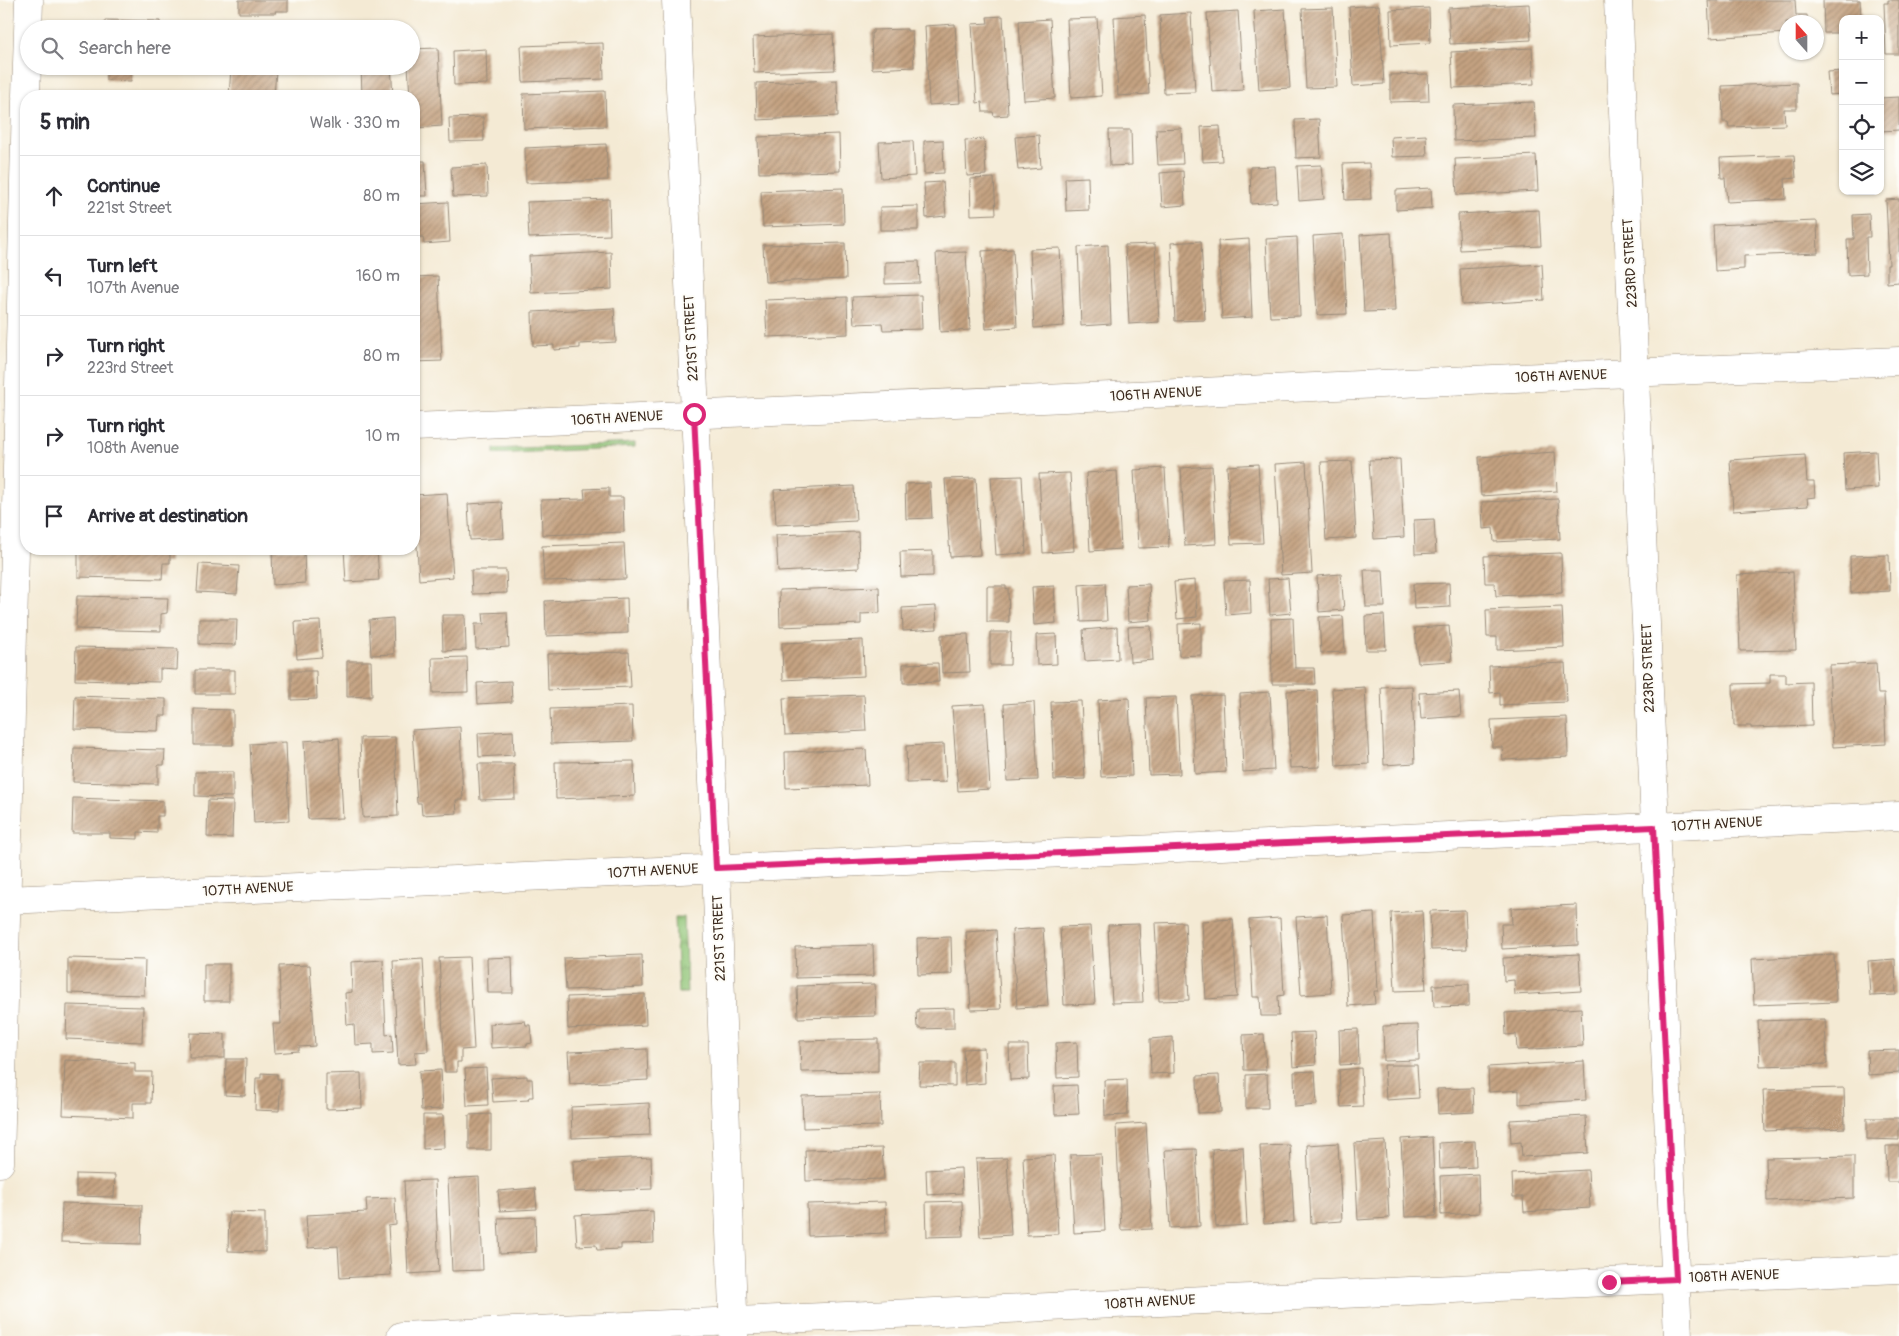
<!DOCTYPE html>
<meta charset="utf-8">
<style>
body{margin:0;font-family:Pangolin,sans-serif;background:#f2f2f3;color:#2b2b33}
.controls{position:absolute;right:15px;top:15px;display:grid;overflow:hidden;border-radius:10px;box-shadow:0 1px 4px #0004}
.controls button{width:45px;height:45px;display:grid;place-items:center;padding:0;border:0;border-bottom:1px solid #e1e1e2;background:#fff;color:#2b2b33;font:25px sans-serif}
.compass{position:absolute;left:1779px;top:15px;width:45px;height:45px;border-radius:50%;background:#fff;box-shadow:0 1px 4px #0004;rotate:339deg}
.stop{position:absolute;width:15px;height:15px;margin:-11px;border:4px solid #db2777;border-radius:50%;background:#fff}
.stop.end{background:#db2777;border-color:#fff;box-shadow:0 1px 5px #0008}
.list{margin:0;padding:0;list-style:none}
h2{display:flex;justify-content:space-between;align-items:center;height:65px;margin:0;padding:0 20px;font-size:21px}
h2 small{font-size:16px;font-weight:400;color:#7c7c81}
.list li{display:grid;grid-template-columns:32px 1fr auto;gap:15px;align-items:center;box-sizing:border-box;height:80px;padding:0 20px;border-top:1px solid #e1e1e2}
.list b{display:block;font-size:19px;white-space:nowrap}
.list p{margin:0;font-size:16px;white-space:nowrap;color:#7c7c81}
.list em{font-size:16px;font-style:normal;color:#7c7c81}
.icon{flex:none;width:28px;height:28px;fill:none;stroke:currentColor;stroke-width:2;stroke-linecap:round;stroke-linejoin:round}
.map{position:relative;flex:none;width:1899px;height:1336px;overflow:hidden}
.search{position:absolute;background:#fff;box-shadow:0 1px 4px #0004;left:20px;top:20px;width:400px;height:55px;display:flex;align-items:center;gap:12px;box-sizing:border-box;padding:0 18px;border-radius:28px;color:#7c7c81;font-size:19px}
.panel{position:absolute;background:#fff;box-shadow:0 1px 4px #0004;left:20px;top:90px;width:400px;height:465px;border-radius:20px}
.map>svg:first-child{display:block}
</style>
<div class="map">
<svg width="1899" height="1336" viewBox="0 0 1899 1336">
<defs>
<pattern id="grass-tufts" width="24" height="20" patternUnits="userSpaceOnUse" patternTransform="scale(1.25)"><rect width="24" height="20" fill="#90c577"/><path d="M3 7l-1-3M5 7V3M7 7l1-3M15 17l-1-3M17 17v-4M19 17l1-3" fill="none" stroke="#77a061"/></pattern>
<pattern id="building-hatch" width="6" height="6" patternUnits="userSpaceOnUse" patternTransform="scale(1.25)"><rect width="6" height="6" fill="#c5a382"/><path d="M-1 1l2-2M0 6l6-6M5 7l2-2" fill="none" stroke="#a1856a"/></pattern>
</defs>
<rect width="100%" height="100%" fill="#fdfcf7"/>
<filter id="ink" filterUnits="userSpaceOnUse"><feTurbulence type="fractalNoise" baseFrequency=".02" numOctaves="2"/><feDisplacementMap in="SourceGraphic" scale="10" xChannelSelector="R" yChannelSelector="G"/><feConvolveMatrix kernelMatrix="1 2 1 2 8 2 1 2 1" color-interpolation-filters="sRGB"/></filter>
<filter id="wash" filterUnits="userSpaceOnUse"><feTurbulence type="fractalNoise" baseFrequency=".0096" numOctaves="4" result="noise"/><feDisplacementMap in="SourceGraphic" scale="20" xChannelSelector="R" yChannelSelector="G"/><feGaussianBlur stdDeviation="1.12" result="paint"/><feColorMatrix in="noise" values="0 0 0 0 0 0 0 0 0 0 0 0 0 0 0 0 0 1.4 0 .05"/><feComposite in="paint" operator="in"/></filter>
<g filter="url(#wash)">
<rect width="100%" height="100%" fill="#f4ead4"/>
<path fill="url(#grass-tufts)" stroke="#66784a" d="M635,443V447L494,454V449Z
M675,917H684L687,993H678Z"/>
<g id="blocks">
<path fill="url(#building-hatch)" d="M239,0H288V11H275L276,13H239Z
M1708,0H1795L1796,15H1807V22H1786V33L1710,38Z
M1823,0H1860L1861,19H1843V33H1824Z
M1888,0H1899V54H1886L1884,3H1888Z
M1529,4L1531,40L1450,44L1448,8Z
M1379,5L1384,84L1353,86L1349,7Z
M1333,8L1337,87L1306,88L1302,9Z
M1429,8L1430,43L1391,45L1390,10Z
M1285,9L1290,88L1259,90L1254,11Z
M1238,11L1243,90L1212,92L1207,13Z
M1191,13L1195,92L1164,93L1160,15Z
M1145,15L1149,94L1118,96L1114,17Z
M1003,16L1008,115L994,116L993,112H983L982,102L977,103L972,24L988,23L987,17Z
M1097,18L1102,96L1071,98L1067,19Z
M1050,19L1055,98L1024,100L1019,21Z
M105,20L160,21V29H105Z
M955,24L960,103L929,105L925,26Z
M907,29V31H912L914,67L872,69L871,33H873V30Z
M833,34L835,70L754,73L753,37Z
M603,43L604,79L523,82L521,46Z
M438,48L442,126L414,128V96H410L408,66H411V49Z
M1532,48L1534,84L1453,88L1451,52Z
M486,49L487,84L454,85L453,51Z
M106,66H131V81L106,80Z
M361,66H391L393,96H362Z
M231,68L276,71L274,96H229Z
M1843,71V94L1829,95L1827,72Z
M1428,74L1429,101L1390,102V75Z
M837,80L838,116L757,120L756,83Z
M1797,83V109H1784L1785,125L1729,127L1728,122H1723L1722,86Z
M605,91L606,126L524,129L523,94Z
M1899,97V130L1880,131V98Z
M1534,102L1536,138L1454,141L1453,105Z
M483,117L484,141L450,142L449,118Z
M1319,119L1321,157L1296,158L1295,120Z
M1220,126L1222,161L1203,162L1201,127Z
M1181,128L1183,164L1158,165L1156,129Z
M1109,130H1131L1132,165L1110,166Z
M839,134L840,171L759,173L758,137Z
M1039,135L1041,168L1018,170L1015,137Z
M1426,135L1427,156L1392,157L1391,137Z
M984,139L986,175L967,176L965,140Z
M943,140L944,173L924,174V141Z
M913,141L915,176L881,178L879,142Z
M606,144L608,180L526,183L525,148Z
M1536,155L1538,191L1457,195L1455,159Z
M1794,155L1796,178L1785,179L1786,199L1727,202L1725,178H1721L1720,158Z
M414,161H425L427,196H414Z
M1369,163L1371,199L1345,200L1343,164Z
M487,165L488,196L453,197L451,167Z
M1321,165L1324,199L1299,201L1297,166Z
M1275,166L1277,202L1251,204L1250,167Z
M1183,171L1185,205L1162,207L1160,173Z
M1088,177L1089,210L1066,211L1065,178Z
M994,178L996,214L971,215L970,179Z
M943,182L946,216L926,218L924,183Z
M843,188L844,224L763,227L761,191Z
M1431,188L1432,208L1396,210V190Z
M609,199L610,235L529,238L527,202Z
M1899,199V282L1887,283V265H1889L1886,200Z
M448,202L450,242L424,244L423,237H414V204Z
M918,206V230H880V207Z
M1539,210L1541,246L1460,250L1458,214Z
M1869,214L1870,237H1866L1867,274L1848,275L1847,239H1854L1853,215Z
M1817,221L1818,253L1744,256V269L1715,271L1713,225Z
M1391,233L1395,311L1364,312L1360,235Z
M1343,234L1347,314L1317,315L1313,236Z
M1297,237L1300,316L1270,317L1266,239Z
M1249,239L1252,317L1222,319L1218,241Z
M1201,241L1205,320L1175,321L1171,243Z
M845,243L846,279L765,282L763,245Z
M1155,244L1159,322L1129,324L1125,245Z
M1108,245L1111,324L1081,326L1078,247Z
M1060,248L1064,326L1034,328L1030,249Z
M1013,249L1017,327L986,329L982,251Z
M611,252L612,289L531,293L529,256Z
M966,252L970,330L940,332L936,253Z
M919,261L920,283L885,284V262Z
M1542,264L1544,300L1462,305L1460,269Z
M438,276L442,361L414,362V277Z
M921,295L922,329L883,330L882,323L854,324L852,297Z
M847,297L848,334L767,337L765,300Z
M614,308L616,342L580,344V348L554,350V345L533,346L532,312Z
M1876,451L1878,488L1845,490L1843,453Z
M1555,452L1557,491L1481,496L1479,457Z
M1805,455L1807,482H1814L1815,497L1807,498L1808,506L1733,511L1730,460Z
M1400,459L1404,537L1374,539L1369,460Z
M1352,461L1356,538L1326,540L1321,462Z
M1306,462L1312,573L1281,575L1275,464Z
M1258,464L1263,543L1231,544L1227,466Z
M1212,466L1216,544L1185,546L1181,468Z
M1165,468L1169,547L1138,548L1134,470Z
M1117,471L1121,549L1090,551L1086,473Z
M1070,473L1074,551L1043,553L1039,474Z
M1022,476L1026,553L996,555L991,477Z
M976,478L980,555L950,557L945,479Z
M930,483L932,518L906,519L905,484Z
M854,486L856,521L776,525L774,490Z
M609,488V497H623L624,532L542,535L541,500L585,499L584,489Z
M447,493L453,577L419,580L414,495Z
M1558,499L1560,539L1494,542L1493,528L1483,529L1482,502Z
M502,502L504,538L470,540L468,504Z
M1434,519L1436,553L1415,554L1414,520Z
M858,532L859,568L778,572L776,535Z
M624,543L626,579L544,581L542,546Z
M78,549H170V563H163L162,579L78,577Z
M272,549H304L305,583L273,585Z
M344,549H377L379,580L346,582Z
M933,551V576L901,577L900,552Z
M1561,553L1562,593L1496,596L1495,583H1485L1484,556Z
M1889,555L1890,591L1851,593L1850,556Z
M199,564L239,566L237,594L197,592Z
M471,570H506L507,593L472,594Z
M1364,570H1383L1385,607H1366Z
M1793,572L1796,650L1740,651L1737,575Z
M1341,574L1344,610L1319,612L1317,576Z
M1288,578L1291,613L1270,615L1268,579Z
M1195,580L1197,617L1177,619L1174,582Z
M1250,580L1251,613L1226,615L1224,581Z
M1105,583L1107,621L1081,622L1079,585Z
M1449,583L1450,607L1414,609L1413,584Z
M1149,584L1151,620L1128,622L1126,585Z
M987,586H1006V589L1008,588L1009,622H987Z
M1054,586L1056,623L1034,625L1032,587Z
M879,587L880,613L861,614V624L780,627L779,590Z
M77,596L168,598L167,613L161,614V631L76,629Z
M627,598L628,633L546,636L545,601Z
M936,606L937,629L903,631L902,608Z
M1562,607L1564,647L1497,650V637H1487L1486,610Z
M507,612L509,647L476,649L475,624H484L483,613Z
M442,615H465L466,650L443,651Z
M1384,615L1386,650H1366L1365,616Z
M1343,616L1345,652L1321,653L1319,617Z
M393,618L394,654L371,655L369,620Z
M1293,618L1295,668H1314L1315,684H1272L1271,619Z
M199,619H237L236,645L199,644Z
M320,621L322,657L297,659L295,622Z
M1201,623V655L1179,656L1178,624Z
M1151,626L1153,660L1130,662L1128,627Z
M1449,626L1452,661L1418,663L1415,628Z
M1117,627L1118,659L1085,661L1083,630Z
M990,632H1011L1010,665H990Z
M968,634L970,672L942,673L941,635Z
M1056,634L1057,664L1037,665L1036,635Z
M863,640L864,676L783,680L782,643Z
M76,647L178,649L177,670L160,669V682L75,680Z
M629,652L631,687L548,690L547,654Z
M467,657L468,692L433,693L432,658Z
M347,661H371L372,696L347,697Z
M938,663L939,682L903,683V664Z
M1565,663L1567,702L1500,705V692L1490,693L1489,666Z
M1876,663L1878,694H1884L1886,744L1833,747L1829,665Z
M195,670H235V694H195Z
M291,671H316L317,699L291,700Z
M1770,674H1786V683L1811,682L1812,726L1751,728V726H1734L1733,684L1770,683Z
M511,681L512,702L478,704L477,683Z
M1412,686L1415,763L1384,765L1381,687Z
M1365,687L1369,764L1336,766L1332,689Z
M1317,690L1320,767L1290,768L1287,691Z
M1459,691L1461,716L1421,719L1419,693Z
M1270,692L1274,770L1243,772L1240,694Z
M864,695L866,731L785,735L783,698Z
M1223,695L1226,772L1195,774L1192,696Z
M75,696L166,699V716H159L158,731L74,729Z
M1176,697L1180,774L1149,775L1146,698Z
M1129,698L1132,776L1101,777L1098,700Z
M1081,701L1085,779L1054,780L1051,702Z
M1034,702L1038,780L1007,781L1004,704Z
M985,704L990,789L958,791L952,706Z
M632,706L633,741L551,744L550,709Z
M194,709L233,710V745H194Z
M1567,717L1568,757L1503,760L1502,747H1492L1491,720Z
M460,727L463,800H456L457,813L422,815L421,803H417L412,730Z
M513,731L514,755L479,757L478,733Z
M395,737L398,816L363,818L360,738Z
M339,738L343,818L308,819L304,741Z
M286,742L289,821L254,823L250,744Z
M944,744L946,782L907,783L906,746Z
M74,748L165,750L164,765H158V784L73,782Z
M866,749L868,785L786,788L785,752Z
M634,761L635,796L556,799L555,762Z
M478,764H514L515,799L480,800Z
M195,772H233V797L195,796Z
M73,798L163,801V816H157V833L138,832V839L110,838V833H72Z
M208,800L233,801L232,838L207,837Z
M1577,905L1578,945L1502,949L1501,924H1512L1511,908Z
M1465,910L1467,949L1431,950L1430,911Z
M1422,911L1426,990L1395,991L1391,913Z
M1374,913L1378,991H1374L1375,1004L1348,1006L1343,915Z
M1327,915L1331,993L1301,995L1296,917Z
M1280,918L1284,995L1278,996L1279,1016H1261L1260,997H1253L1249,920Z
M1233,919L1237,997L1206,999L1202,921Z
M1185,922L1189,1000L1159,1001L1155,923Z
M1139,924L1143,1002L1112,1003L1108,925Z
M1090,926L1095,1004L1064,1005L1060,927Z
M1043,928L1048,1006L1017,1008L1012,930Z
M996,930L1001,1009L971,1010L966,932Z
M951,937L952,974L918,975L917,938Z
M873,945L874,976L796,978L795,947Z
M1579,954L1581,991L1515,995L1514,980L1504,981L1503,958Z
M642,955L643,987L566,990L564,958Z
M1834,955L1836,1002L1754,1005L1752,959Z
M469,957L474,1049L461,1050V1062H457V1072H445L439,958Z
M512,957L513,993H488L487,958Z
M68,958L145,960L144,995L68,993Z
M423,959L428,1051L415,1052L416,1064L398,1065L393,961Z
M1895,959L1896,995L1870,996L1868,961Z
M383,960L386,1035L392,1034L393,1053L373,1054V1044L355,1045L354,1024L347,1025L345,993L352,992L351,962Z
M204,964H229V1001H204Z
M310,965L315,1046L299,1047V1051L275,1053L273,1024H281L279,966Z
M875,984L876,1016L798,1018L797,986Z
M1469,984V1006L1434,1007L1433,985Z
M645,994L646,1025L568,1029L567,997Z
M67,1005L143,1007L142,1042L66,1039Z
M954,1008V1028L919,1029V1027H917L916,1012H918V1009Z
M1581,1008L1583,1046L1517,1050L1516,1034L1506,1035L1505,1013Z
M1825,1019L1827,1064L1760,1066L1758,1021Z
M525,1021L526,1025H530L532,1043L527,1044V1046L491,1048L490,1024Z
M1418,1025L1419,1060L1384,1061L1383,1026Z
M1358,1029L1359,1064L1340,1065L1339,1030Z
M1314,1032L1316,1065L1293,1067L1291,1033Z
M190,1033L225,1034V1058H189Z
M1264,1034L1266,1070H1244L1243,1035Z
M1173,1037L1174,1073L1151,1074L1150,1039Z
M878,1039V1071L801,1072L800,1041Z
M1077,1042L1078,1077L1057,1078L1056,1043Z
M1009,1045H1028L1029,1079L1010,1080Z
M984,1048L985,1083L965,1085L963,1049Z
M647,1049L648,1080L570,1084L568,1052Z
M1899,1050V1073L1868,1075L1867,1051Z
M226,1059H246L245,1096L225,1095Z
M65,1060L135,1063V1072H152L151,1103H133V1118L63,1115Z
M1584,1061L1586,1100L1519,1104V1090L1489,1092L1488,1067Z
M920,1063H955V1086L919,1085Z
M1384,1065H1417L1419,1098L1386,1100Z
M486,1068L488,1105L467,1106L465,1069Z
M1361,1068L1363,1106L1341,1107L1339,1070Z
M441,1070L443,1109L421,1110L419,1071Z
M1315,1071L1317,1105L1295,1107L1294,1072Z
M261,1073L277,1074V1079H281L279,1111L255,1110L256,1078H261Z
M361,1073L362,1108L326,1109V1074Z
M1267,1074L1268,1108H1246V1075Z
M1219,1075L1221,1112L1198,1113L1197,1076Z
M527,1076V1079H532L533,1097H529L528,1100L493,1102L491,1078Z
M1127,1079L1128,1115L1105,1116L1104,1080Z
M1077,1085L1079,1114L1055,1115L1054,1086Z
M1473,1088L1474,1112L1438,1114L1437,1089Z
M1844,1088L1845,1128L1765,1131L1763,1090Z
M880,1094L881,1126L803,1128L802,1096Z
M649,1103L650,1135L572,1138L571,1107Z
M491,1114V1150H469V1115Z
M423,1115H443L444,1148L423,1149Z
M1586,1116L1588,1153L1522,1157L1521,1142L1511,1143L1510,1120Z
M1867,1118H1899V1140L1867,1139Z
M1146,1123L1152,1229L1121,1230L1116,1125Z
M1432,1137L1436,1216L1405,1217L1401,1139Z
M1385,1141L1389,1218L1358,1220L1354,1143Z
M1475,1141L1476,1167L1440,1169L1439,1143Z
M1338,1143L1342,1221L1311,1223L1307,1145Z
M1290,1145L1294,1222L1264,1224L1260,1146Z
M1886,1146H1899V1182H1887Z
M1243,1147L1247,1225L1216,1227L1212,1149Z
M882,1148L884,1179L806,1181L805,1150Z
M1196,1149L1200,1226L1170,1228L1165,1150Z
M1101,1154L1105,1231L1074,1233L1070,1155Z
M1054,1155L1058,1234L1027,1235L1023,1157Z
M1854,1156V1198L1767,1201L1766,1158Z
M651,1157L652,1189L574,1192L573,1161Z
M1007,1158L1011,1235L980,1237L976,1159Z
M961,1168L962,1193L927,1195L926,1170Z
M1588,1170L1590,1208L1524,1212L1523,1197H1513L1512,1174Z
M76,1174L115,1175L114,1197L76,1196Z
M1478,1174L1479,1213L1441,1215L1440,1176Z
M479,1177L483,1270L452,1271L448,1179Z
M435,1180L439,1272L408,1274L404,1181Z
M535,1188L537,1209L500,1211L498,1191Z
M395,1198L396,1225L388,1226L391,1275L340,1278L338,1246L308,1248L306,1215L367,1212L366,1199Z
M962,1201L963,1236L927,1237L926,1202Z
M885,1202L886,1233L808,1236L807,1204Z
M62,1203L142,1205L141,1244L61,1242Z
M653,1211L654,1243L621,1244V1249L597,1250L596,1245L577,1246L575,1215Z
M229,1212L265,1213V1252L228,1251Z
M535,1217L536,1252L500,1254L498,1218Z"/>
</g>
</g>
<g filter="url(#ink)">
<use href="#blocks" fill-opacity="0" stroke="#988a79" stroke-width="1"/>
<g fill="none" stroke-linecap="round" stroke-linejoin="round">
<defs>
<path id="minor" d="M676,0L716,868L734,1336
M1618,0L1678,1336
M26,96L29,0
M414,427L1899,361
M6,900L1899,816
M0,1163L26,100
M401,1336L1899,1269"/>
</defs>
<use href="#minor" stroke="#988a79" stroke-width="29"/>
<use href="#minor" stroke="#fff" stroke-width="28"/>
</g>
</g>
<g fill="none" stroke-linecap="round" stroke-linejoin="round" filter="url(#ink)">
<path stroke="#db2777" stroke-width="6" d="M694,414L716,868L1654,827L1676,1279L1609,1282"/>
</g>
<g text-anchor="middle" dominant-baseline="central" stroke-width="4" stroke-linejoin="round" paint-order="stroke">
<g font-size="14" fill="#3b2a1e" stroke="#fdfcf7">
<text transform="translate(1630 263) rotate(-93)">223RD STREET</text>
<text transform="translate(691 338) rotate(-93)">221ST STREET</text>
<text transform="translate(1561 376) rotate(-2)">106TH AVENUE</text>
<text transform="translate(1156 394) rotate(-3)">106TH AVENUE</text>
<text transform="translate(617 418) rotate(-3)">106TH AVENUE</text>
<text transform="translate(1648 668) rotate(-92)">223RD STREET</text>
<text transform="translate(1717 824) rotate(-3)">107TH AVENUE</text>
<text transform="translate(653 871) rotate(-3)">107TH AVENUE</text>
<text transform="translate(248 889) rotate(-3)">107TH AVENUE</text>
<text transform="translate(719 938) rotate(-92)">221ST STREET</text>
<text transform="translate(1734 1276) rotate(-2)">108TH AVENUE</text>
<text transform="translate(1150 1302) rotate(-3)">108TH AVENUE</text>
</g>
</g>
</svg>
<div class="controls">
<button>+</button>
<button>−</button>
<button><svg class="icon" aria-label="locate" viewBox="0 0 24 24"><circle cx="12" cy="12" r="6"/><path d="M12 2v4M12 18v4M2 12h4M18 12h4"/></svg></button>
<button><svg class="icon" aria-label="layers" viewBox="0 0 24 24"><path d="M12 4l9 5-9 5-9-5zM3 14l9 5 9-5"/></svg></button>
</div>
<svg class="compass" viewBox="-18 -18 36 36"><path d="M0-13l5 13h-10z" fill="#e53935"/><path d="M0 13l5-13h-10z" fill="#7c7c81"/></svg>
<div class="stop" style="left:694px;top:414px"></div>
<div class="stop end" style="left:1609px;top:1282px"></div>
<div class="search"><svg class="icon" aria-label="search" viewBox="0 0 24 24"><circle cx="10" cy="10" r="6"/><path d="M15 15l6 6"/></svg>Search here</div>
<section class="panel">
<h2>5 min<small>Walk · 330 m</small></h2>
<ul class="list">
<li><svg class="icon" aria-label="ahead" viewBox="0 0 24 24"><path d="M12 20V5M6 11l6-6 6 6"/></svg><div><b>Continue</b><p>221st Street</p></div><em>80 m</em></li>
<li><svg class="icon" aria-label="left" viewBox="0 0 24 24"><path d="M17 20v-9H6M10 6l-5 5 5 5"/></svg><div><b>Turn left</b><p>107th Avenue</p></div><em>160 m</em></li>
<li><svg class="icon" aria-label="right" viewBox="0 0 24 24"><path d="M7 20v-9h11M14 6l5 5-5 5"/></svg><div><b>Turn right</b><p>223rd Street</p></div><em>80 m</em></li>
<li><svg class="icon" aria-label="right" viewBox="0 0 24 24"><path d="M7 20v-9h11M14 6l5 5-5 5"/></svg><div><b>Turn right</b><p>108th Avenue</p></div><em>10 m</em></li>
<li><svg class="icon" aria-label="arrive" viewBox="0 0 24 24"><path d="M6 21V4h12l-3 4 3 4H6"/></svg><div><b>Arrive at destination</b></div></li>
</ul>
</section>
</div>
